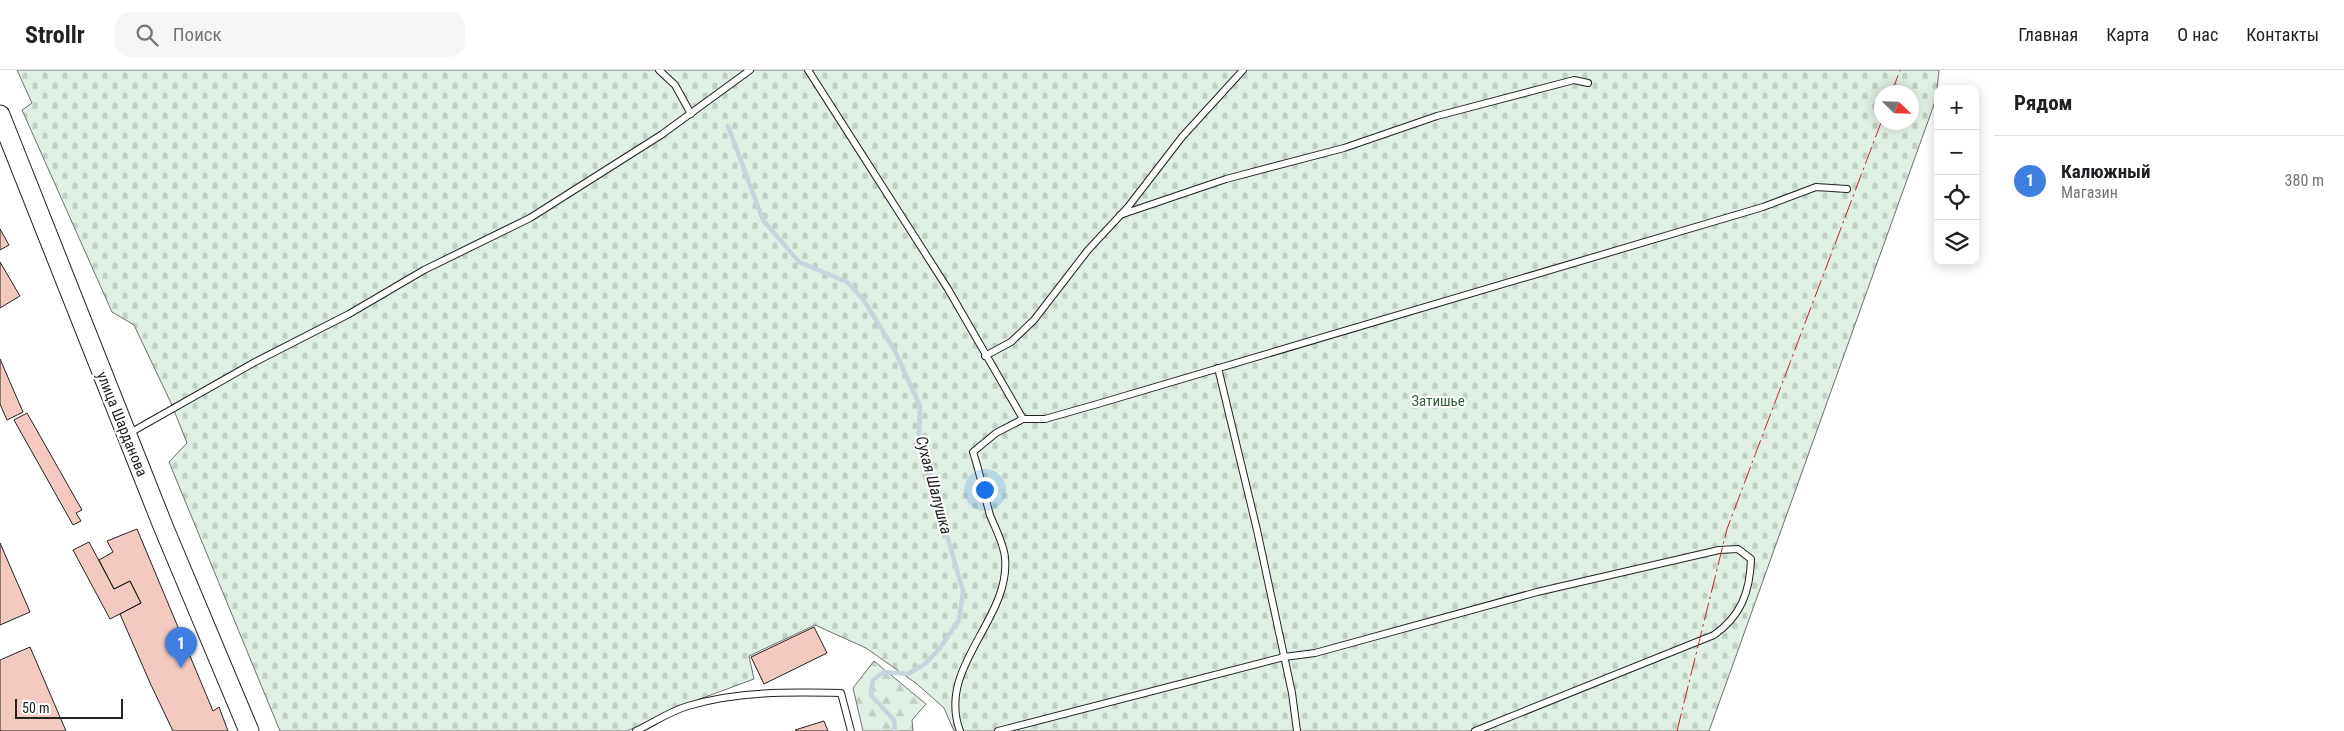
<!DOCTYPE html>
<html lang="ru">
<meta charset="utf-8">
<style>
body{margin:0;font-family:"Roboto Condensed",sans-serif;background:#f6f6f6;color:#202124}
.controls{position:absolute;right:15px;top:15px;display:grid;overflow:hidden;border-radius:10px;box-shadow:0 2px 12px #0003}
.controls button{width:45px;height:45px;display:grid;place-items:center;padding:0;border:0;border-bottom:1px solid #e0e0e0;background:#fff;color:#202124;font:25px sans-serif}
.compass{position:absolute;left:1874px;top:15px;width:45px;height:45px;border-radius:50%;background:#fff;box-shadow:0 2px 12px #0003;rotate:113deg}
.scale{position:absolute;left:15px;bottom:12px;width:108px;box-sizing:border-box;padding-left:5px;border:2px solid #222;border-top:0;font-size:14px;line-height:18px;white-space:nowrap;color:#222;-webkit-text-stroke:4px #fff;paint-order:stroke}
.you{position:absolute;left:984px;top:419px;width:18px;height:18px;margin:-12px;border:4px solid #fff;border-radius:50%;background:#1a73e8;box-shadow:0 0 0 8px #1a73e833}
.badge{display:grid;place-items:center;width:32px;height:32px;border-radius:50%;background:#c62828;color:#fff;font-size:16px;font-weight:700}
.pin{position:absolute;translate:-50% -41px;filter:drop-shadow(0 1px 2px #0008)}
.pin::after{content:'';position:absolute;top:26px;width:18px;height:15px;background:inherit;clip-path:polygon(0 0,100% 0,50% 100%)}
.list{margin:0;padding:0;list-style:none}
h2{display:flex;justify-content:space-between;align-items:center;height:65px;margin:0;padding:0 20px;font-size:21px}
h2 small{font-size:16px;font-weight:400;color:#757577}
.list li{display:grid;grid-template-columns:32px 1fr auto;gap:15px;align-items:center;box-sizing:border-box;height:90px;padding:0 20px;border-top:1px solid #e0e0e0}
.list b{display:block;font-size:19px;white-space:nowrap}
.list p{margin:0;font-size:16px;white-space:nowrap;color:#757577}
.list em{font-size:16px;font-style:normal;color:#757577}
.icon{flex:none;width:28px;height:28px;fill:none;stroke:currentColor;stroke-width:2;stroke-linecap:round;stroke-linejoin:round}
.map{position:relative;flex:none;width:1994px;height:661px;overflow:hidden}
header{display:flex;align-items:center;gap:30px;box-sizing:border-box;height:70px;padding:0 25px;background:#fff;border-bottom:1px solid #e0e0e0}
header strong{font-size:24px}
nav{display:flex;gap:28px;margin-inline-start:auto;font-size:18px}
.search{width:350px;height:45px;background:#f6f6f6;display:flex;align-items:center;gap:12px;box-sizing:border-box;padding:0 18px;border-radius:15px;color:#757577;font-size:19px}
main{display:flex}
aside{flex:1;background:#fff}
.map>svg:first-child{display:block}
</style>
<header>
<strong>Strollr</strong>
<div class="search"><svg class="icon" aria-label="search" viewBox="0 0 24 24"><circle cx="10" cy="10" r="6"/><path d="M15 15l6 6"/></svg>Поиск</div>
<nav><a>Главная</a><a>Карта</a><a>О нас</a><a>Контакты</a></nav>
</header>
<main>
<div class="map">
<svg width="1994" height="661" viewBox="0 0 1994 661">
<defs>
<pattern id="forest-firs" width="22" height="20" patternUnits="userSpaceOnUse" patternTransform="scale(1.25)"><rect width="22" height="20" fill="#e0efe3"/><path d="M5 1l3.5 6h-7zM16 11l3.5 6h-7z" fill="#c0cdc2"/></pattern>
<pattern id="cemetery-stones" width="16" height="16" patternUnits="userSpaceOnUse" patternTransform="scale(1.25)"><rect width="16" height="16" fill="#e0efe3"/><path d="M2 7V4a2 2 0 0 1 4 0v3zM10 15v-3a2 2 0 0 1 4 0v3z" fill="#c0cdc2"/></pattern>
</defs>
<rect width="100%" height="100%" fill="#fff"/>
<path fill="url(#forest-firs)" stroke="#6f6f6f" d="M874,591L926,634L912,650L913,661H863L853,618Z"/>
<path fill="url(#cemetery-stones)" stroke="#6f6f6f" fill-rule="evenodd" d="M17,0H1939L1936,29L1709,661H954L944,638L917,614L866,578L815,555L749,586L754,609L681,636L627,661H280L169,392L187,373L171,333L134,255L112,242L22,40L32,33ZM1882,22H1912V52H1882Z"/>
<g fill="none" stroke-linecap="round" stroke-linejoin="round">
<path stroke="#c7d3dd" stroke-width="4.5" d="M728,56L763,150L799,192L847,212L863,229L895,281L920,336L919,367L963,521L959,550L940,578L925,594L908,604L884,602L873,610L871,625L894,650L895,661"/>
</g>
<path fill="#f3c9c0" stroke="#222" d="M0,159L9,175L0,180Z
M0,192L20,226L0,238Z
M0,289L23,342L7,350L0,334Z
M27,343L82,440L76,443L81,451L73,455L14,350Z
M137,459L213,641L219,637L228,661H173L151,615L120,544L141,533L130,511L114,519L99,490L113,482L107,471Z
M89,472L114,519L130,511L141,533L110,549L73,480Z
M0,473L30,542L0,555Z
M814,557L827,583L764,614L751,587Z
M30,577L66,661H0V590Z
M824,651L828,661H796L795,660Z"/>
<g fill="none" stroke-linecap="round" stroke-linejoin="round">
<defs>
<path id="service" d="M659,0L675,15L691,44
M808,0L948,219L1023,349H1045L1101,333L1763,137L1816,117L1847,119
M1120,145L1226,109L1344,78L1437,46L1574,10L1588,13
M985,286L1011,272L1034,250L1088,180L1128,137L1182,67L1243,0
M1218,298L1257,460L1292,623L1297,661
M128,364L255,292L349,244L424,200L530,148L661,65L750,0
M636,661C653,653 670,641 688,636C738,621 789,622 841,623L851,661
M960,661C936,597 1011,549 1005,488C1004,474 995,458 990,445C984,424 980,403 973,382L996,363L1023,349
M998,661L1284,587L1315,583L1537,522L1719,480L1738,479L1751,489C1750,522 1741,546 1714,565L1475,661"/>
<path id="secondary" d="M0,45L163,456L249,661"/>
</defs>
<use href="#service" stroke="#222" stroke-width="8"/>
<use href="#secondary" stroke="#222" stroke-width="21"/>
<use href="#service" stroke="#fff" stroke-width="6"/>
<use href="#secondary" stroke="#fff" stroke-width="19"/>
<path stroke="#c62828" stroke-width="1" stroke-dasharray="18 4 2.5 4" stroke-linecap="butt" d="M1892,22L1900,0
M1677,661L1727,459L1882,50"/>
</g>
<g text-anchor="middle" dominant-baseline="central" stroke-width="4" stroke-linejoin="round" paint-order="stroke">
<g font-size="15" fill="#2f5e38" stroke="#fff">
<text x="1438" y="331">Затишье</text>
</g>
<g font-size="15" fill="#222" stroke="#fff">
<text transform="translate(122 354) rotate(68)">улица Шарданова</text>
</g>
<g font-size="16" font-style="italic" fill="#222" stroke="#fff">
<text transform="translate(934 415) rotate(75)">Сухая Шалушка</text>
</g>
</g>
</svg>
<div class="controls">
<button>+</button>
<button>−</button>
<button><svg class="icon" aria-label="locate" viewBox="0 0 24 24"><circle cx="12" cy="12" r="6"/><path d="M12 2v4M12 18v4M2 12h4M18 12h4"/></svg></button>
<button><svg class="icon" aria-label="layers" viewBox="0 0 24 24"><path d="M12 4l9 5-9 5-9-5zM3 14l9 5 9-5"/></svg></button>
</div>
<svg class="compass" viewBox="-18 -18 36 36"><path d="M0-13l5 13h-10z" fill="#e53935"/><path d="M0 13l5-13h-10z" fill="#757577"/></svg>
<div class="scale">50 m</div>
<div class="you"></div>
<div class="pin badge" style="left:181px;top:598px;background:#3f7fe0">1</div>
</div>
<aside>
<h2>Рядом<small></small></h2>
<ul class="list">
<li><span class="badge" style="background:#3f7fe0">1</span><div><b>Калюжный</b><p>Магазин</p></div><em>380 m</em></li>
</ul>
</aside>
</main>
